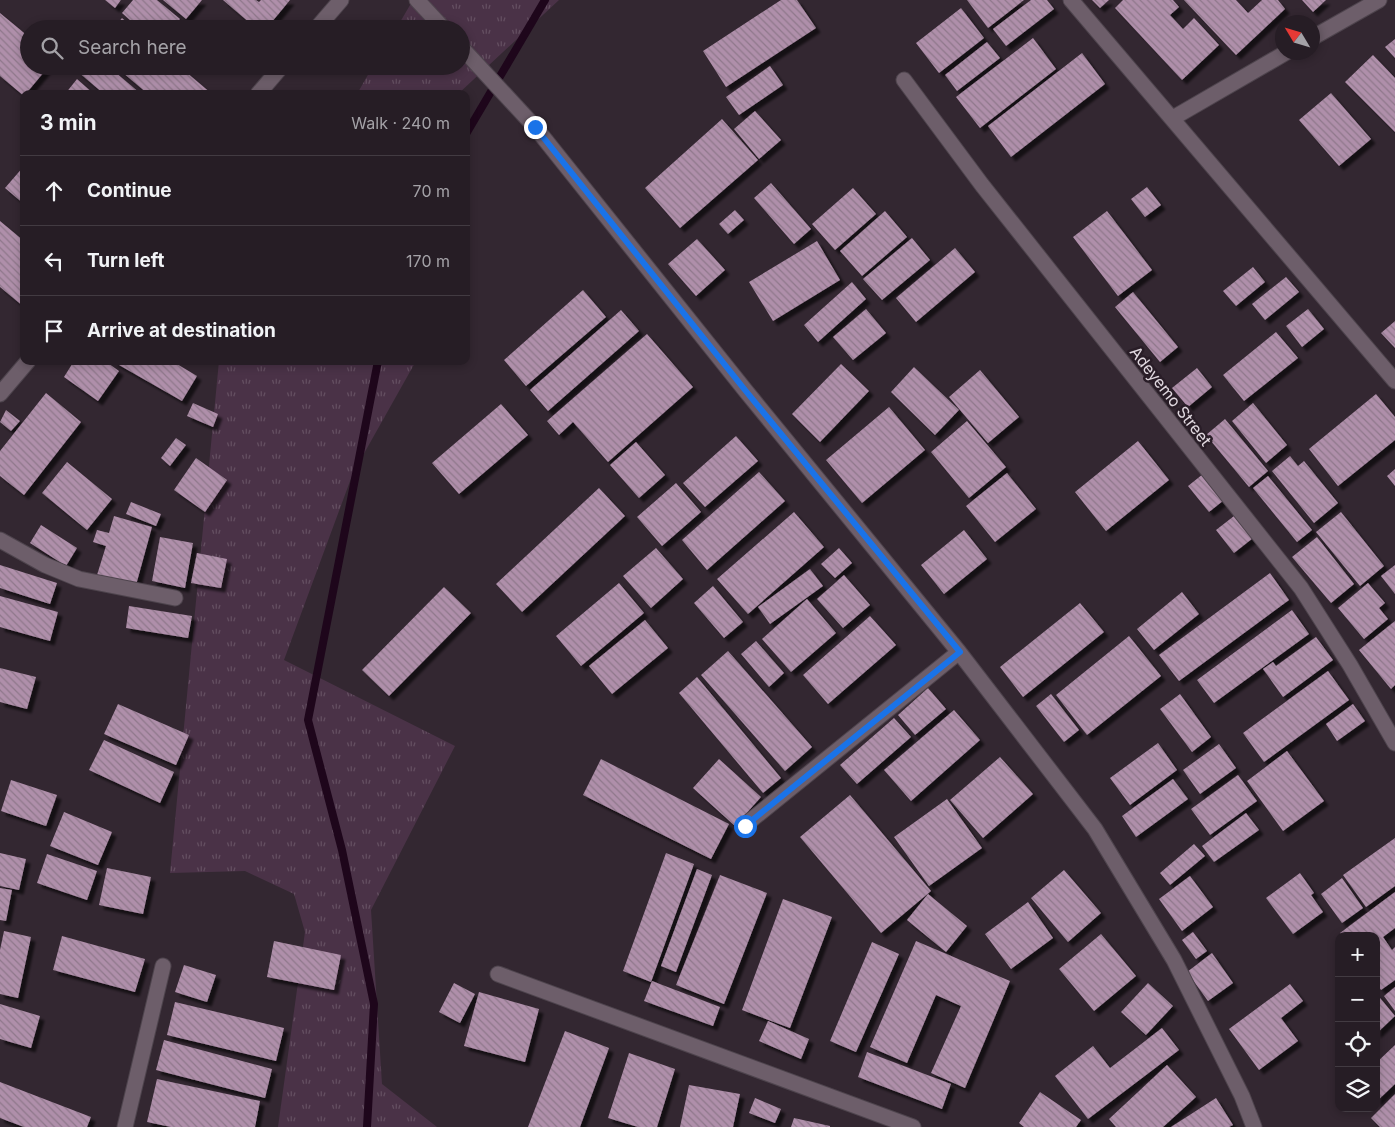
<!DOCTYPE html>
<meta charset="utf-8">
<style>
body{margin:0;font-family:Inter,sans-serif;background:#2e262d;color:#f1f3f6}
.controls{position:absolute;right:15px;bottom:15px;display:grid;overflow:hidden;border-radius:10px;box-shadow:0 2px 8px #0003}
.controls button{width:45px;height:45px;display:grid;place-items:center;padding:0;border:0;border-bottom:1px solid #423b42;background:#261d25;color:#f1f3f6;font:25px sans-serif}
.compass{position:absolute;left:1275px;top:15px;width:45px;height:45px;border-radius:50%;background:#261d25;box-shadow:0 2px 8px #0003;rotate:308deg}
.stop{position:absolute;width:15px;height:15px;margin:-11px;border:4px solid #1a73e8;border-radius:50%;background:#fff}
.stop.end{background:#1a73e8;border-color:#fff;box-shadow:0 1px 5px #0008}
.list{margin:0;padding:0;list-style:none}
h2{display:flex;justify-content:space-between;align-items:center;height:65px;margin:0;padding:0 20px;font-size:21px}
h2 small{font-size:16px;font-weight:400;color:#a4a2a7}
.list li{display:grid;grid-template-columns:32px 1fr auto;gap:15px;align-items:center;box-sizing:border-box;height:70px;padding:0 20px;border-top:1px solid #423b42}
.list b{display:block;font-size:19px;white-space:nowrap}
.list em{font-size:16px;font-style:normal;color:#a4a2a7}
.icon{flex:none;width:28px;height:28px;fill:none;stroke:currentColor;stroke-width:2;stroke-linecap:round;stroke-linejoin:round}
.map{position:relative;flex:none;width:1395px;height:1127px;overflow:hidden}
.search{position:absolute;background:#261d25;box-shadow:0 2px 8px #0003;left:20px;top:20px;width:450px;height:55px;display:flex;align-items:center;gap:12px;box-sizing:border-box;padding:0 18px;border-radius:28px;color:#a4a2a7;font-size:19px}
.panel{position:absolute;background:#261d25;box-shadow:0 2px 8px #0003;left:20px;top:90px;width:450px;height:275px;border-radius:10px}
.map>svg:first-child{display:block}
</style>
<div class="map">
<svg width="1395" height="1127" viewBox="0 0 1395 1127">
<defs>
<pattern id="grass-tufts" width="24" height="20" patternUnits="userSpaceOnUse" patternTransform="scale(1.25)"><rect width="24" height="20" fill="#4a3247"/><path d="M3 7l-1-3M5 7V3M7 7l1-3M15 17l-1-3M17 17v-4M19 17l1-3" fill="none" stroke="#644f61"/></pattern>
<pattern id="building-back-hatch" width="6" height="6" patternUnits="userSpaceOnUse" patternTransform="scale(1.25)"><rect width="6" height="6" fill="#af8faa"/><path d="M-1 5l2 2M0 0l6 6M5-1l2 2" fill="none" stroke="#8f788b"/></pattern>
<filter id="shadow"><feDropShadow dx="4.5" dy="4.5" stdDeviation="1" flood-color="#0009"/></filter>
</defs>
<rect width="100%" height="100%" fill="#332731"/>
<path fill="url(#grass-tufts)" d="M413,0H559L458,94H357L373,66H461V29H396Z
M219,361H416L353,473L284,660L455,746L371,910L382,1084L437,1127H278L305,932L294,894L245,871L170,873Z"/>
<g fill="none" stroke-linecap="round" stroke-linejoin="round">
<path stroke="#1e061b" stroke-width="8" d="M466,134L545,0
M367,1127L374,1004L342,850L308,720L378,361"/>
</g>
<path fill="url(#building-back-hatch)" filter="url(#shadow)" d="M105,0H121L115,8Z
M133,0H157L180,19L171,29H140L122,13Z
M163,0H202L186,19Z
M223,0H256L259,2L261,0H290L266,29H257Z
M781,0H797L816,28L726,87L703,51Z
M967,0H1024L988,28Z
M1031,0H1047L1054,9L1006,46L993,29Z
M1092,0H1109L1100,8Z
M1123,0H1173L1179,7L1170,15L1183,29L1194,18L1219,45L1182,80L1115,8Z
M1184,0H1236L1248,13L1262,0H1278L1285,9L1236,55Z
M1302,0H1326L1313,12Z
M961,8L984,38L939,73L916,43Z
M0,13L29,37V66H49L24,96L0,76Z
M122,18L135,29H113Z
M1033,38L1056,69L980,128L956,97Z
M1395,39V58L1385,47Z
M987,42L1000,58L957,91L945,75Z
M1082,53L1105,84L1011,157L988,126Z
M1373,55L1395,78V132L1345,82Z
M81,66H108L141,94H104L77,71Z
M115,66H179L212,94H148Z
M770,66L783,85L739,115L726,97Z
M77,79L94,94H65Z
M1331,93L1371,139L1339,166L1299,120Z
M755,111L781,140L759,159L734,129Z
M722,119L758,160L680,228L645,188Z
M24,166V204L5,188Z
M771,183L811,229L794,244L754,198Z
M1147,187L1161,205L1145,217L1131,199Z
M853,188L876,214L835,250L812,224Z
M735,210L744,220L728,234L719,224Z
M885,211L907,237L862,276L840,251Z
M1107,211L1152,270L1118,296L1073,237Z
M0,221L24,241V307L0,287Z
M912,238L930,260L882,300L863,279Z
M697,239L725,270L696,296L668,264Z
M817,241L840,280L773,321L749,282Z
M955,248L975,272L916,322L896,298Z
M1253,267L1265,282L1236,306L1223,291Z
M1286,277L1299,292L1265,320L1252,304Z
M852,282L866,299L818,342L804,325Z
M583,290L606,317L526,386L504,360Z
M1133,292L1178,347L1160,362L1115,307Z
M866,309L886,333L853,360L833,337Z
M1308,309L1324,329L1302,347L1286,326Z
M621,310L639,331L548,411L530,390Z
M1395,321V348L1381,333Z
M1276,332L1298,358L1244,401L1223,375Z
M647,334L693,387L608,462L573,422L559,435L547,421Z
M74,361H105L119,371L98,401L64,377Z
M112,361H172L197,376L182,401Z
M841,364L869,391L820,442L792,414Z
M914,367L959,410L935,435L891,392Z
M1197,368L1212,387L1188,407L1172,388Z
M980,370L1019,417L988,443L949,397Z
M46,393L81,422L24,495L0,476V451Z
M1376,394L1395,417V440L1338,486L1309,449Z
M193,403L218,414L213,427L187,416Z
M1253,403L1287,445L1266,463L1232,421Z
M501,404L528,435L459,494L432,463Z
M889,407L925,450L862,503L826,460Z
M6,410L20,421L11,431L0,422Z
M1225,419L1268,471L1249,487L1206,435Z
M967,421L1006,467L969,498L931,452Z
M736,436L758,461L705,507L683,483Z
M176,438L186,445L170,466L161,458Z
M1138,441L1169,480L1106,531L1075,492Z
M636,442L665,475L639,498L610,465Z
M1290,456L1298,466L1304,461L1338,503L1314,523L1272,471Z
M196,458L227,480L205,512L174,490Z
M67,462L112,499L87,530L42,493Z
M1395,469V486L1387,476Z
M759,472L785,501L707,570L682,540Z
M1007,473L1036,509L995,542L966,506Z
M1203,474L1224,500L1209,512L1188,486Z
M1268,476L1312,530L1297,542L1253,488Z
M676,483L701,512L662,546L637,517Z
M599,488L625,516L522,612L496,584Z
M131,502L161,514L156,526L126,514Z
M794,512L824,547L748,614L717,579Z
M1341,512L1384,566L1360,586L1316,532Z
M114,516L152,527L136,585L97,575L106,546L93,542L97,530L109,533Z
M1234,516L1253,538L1234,553L1216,530Z
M41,525L77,548L66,566L30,543Z
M964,530L987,559L944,594L921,565Z
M160,537L193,543L185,588L152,581Z
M1317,537L1354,584L1331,603L1292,557Z
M656,548L683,579L651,608L623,576Z
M839,548L852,563L835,578L821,564Z
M197,553L227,559L221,588L191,583Z
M0,565L57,583L50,604L0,588Z
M1395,565V594L1381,576Z
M810,569L823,586L770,624L758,607Z
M1270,573L1289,600L1179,681L1159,655Z
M844,575L870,605L843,628L817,599Z
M619,583L644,613L581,666L556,636Z
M1368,583L1385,603L1379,608L1388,619L1364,639L1338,608Z
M713,586L743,622L724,638L694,603Z
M444,587L471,613L389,696L362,670Z
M1182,592L1199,614L1154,650L1137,629Z
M0,596L58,612L50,641L0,627Z
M807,599L836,633L791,672L762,639Z
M1080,603L1104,632L1023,697L1000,667Z
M129,606L192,616L188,638L126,628Z
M1292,610L1309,634L1214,703L1197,680Z
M870,616L896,645L828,704L803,675Z
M645,620L668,648L612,694L589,666Z
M1395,621V685L1391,689L1359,650Z
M1129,636L1161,676L1087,735L1056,695Z
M1316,637L1333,660L1283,697L1263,669L1273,662L1276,666Z
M756,641L784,673L769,687L741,654Z
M728,651L812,747L785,771L701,675Z
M0,668L36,677L27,709L0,702Z
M1328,671L1349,700L1264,762L1243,733Z
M697,677L781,778L763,793L679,693Z
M928,688L946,709L915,735L898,715Z
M1051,694L1079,730L1064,742L1036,706Z
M1180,694L1211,737L1192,752L1160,709Z
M118,704L189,735L176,765L104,734Z
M1353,704L1365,721L1337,741L1326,724Z
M954,710L980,740L911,801L884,770Z
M894,718L911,737L857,784L840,765Z
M104,740L174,772L160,803L89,770Z
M1158,743L1177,770L1130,805L1110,778Z
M1219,744L1236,768L1200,794L1183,770Z
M1287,751L1324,801L1283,831L1247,781Z
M1000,757L1033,794L983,838L950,800Z
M601,759L729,824L711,859L583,795Z
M719,759L761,797L735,826L693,788Z
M1238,775L1257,801L1210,835L1191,809Z
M1173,779L1188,799L1136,837L1122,816Z
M11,780L57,795L46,826L1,811Z
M850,795L931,891L881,933L800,837Z
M947,799L982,848L929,886L894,837Z
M64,812L112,832L98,865L50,846Z
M1246,813L1259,830L1214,862L1202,846Z
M1395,838V886L1366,907L1343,875Z
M1194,844L1205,856L1170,885L1160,873Z
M0,853L26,859L19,890L0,886Z
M666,853L694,864L651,982L623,971Z
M47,854L97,871L87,900L37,883Z
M107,868L151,877L143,914L99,905Z
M697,869L712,875L676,972L661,966Z
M1064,870L1101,913L1068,942L1031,898Z
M1300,873L1314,893L1311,895L1323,912L1293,934L1266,898Z
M720,875L767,893L724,1004L676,985Z
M1190,876L1213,907L1182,931L1159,899Z
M1342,878L1363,908L1342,923L1321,894Z
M0,888L12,890L6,921L0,920Z
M1395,892V928L1383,937L1392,950L1395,947V980L1381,990L1376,983V936H1342L1340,933Z
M928,894L967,926L946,952L907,920Z
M783,899L832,917L790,1028L742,1010Z
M1028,902L1053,938L1011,969L985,934Z
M4,931L31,937L18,998L0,994V950Z
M1193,932L1207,951L1196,959L1182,940Z
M1101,934L1136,976L1094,1011L1059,969Z
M62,936L145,959L135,992L53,970Z
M274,941L341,955L334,990L267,977Z
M916,941L1010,981L965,1088L931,1073L961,1006L936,995L907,1063L870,1047Z
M872,942L899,954L856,1052L830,1041Z
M1212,953L1233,983L1208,1001L1187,972Z
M184,965L216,975L207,1002L175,992Z
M652,981L720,1007L713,1026L644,1001Z
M454,983L475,994L460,1023L439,1012Z
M1148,983L1173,1006L1146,1035L1121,1012Z
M1290,984L1303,1001L1281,1018L1298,1041L1259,1070L1229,1029Z
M1395,987V1011L1384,996Z
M479,992L539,1009L525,1062L464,1046Z
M1376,993L1395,1016L1376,1034Z
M175,1002L284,1028L276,1061L167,1035Z
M0,1004L40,1016L31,1048L0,1039Z
M768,1021L809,1039L801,1059L759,1041Z
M1162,1028L1179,1050L1088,1119L1055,1076L1093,1046L1110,1068Z
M565,1031L609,1048L580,1127H528Z
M164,1040L272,1069L265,1098L156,1070Z
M1395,1045V1084L1376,1102V1063Z
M867,1052L951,1084L942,1109L858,1077Z
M629,1053L675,1069L657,1127H638L608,1118Z
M1167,1065L1196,1097L1163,1127H1116L1109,1119Z
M157,1079L260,1101L255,1127H171L147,1122Z
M0,1082L91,1117L87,1127H24L0,1118Z
M689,1085L740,1094L733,1127H680Z
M1040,1092L1081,1120L1076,1127H1024L1019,1123Z
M1395,1094V1127H1380L1371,1118Z
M755,1098L781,1109L775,1123L749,1113Z
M1216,1098L1233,1125L1229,1127H1171Z
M794,1118L830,1126V1127H791Z"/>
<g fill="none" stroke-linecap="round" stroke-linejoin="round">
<defs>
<path id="minor" d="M417,0L444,29
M1071,0L1395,381
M316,29L341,0
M1312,38L1379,0
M461,47L535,127L745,390L959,652L1095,829L1174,960L1242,1096L1254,1127
M904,80L982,185L1301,588L1350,665L1395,743
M258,94L282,66
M1173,118L1287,52
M0,394L28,361
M0,540L45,565L79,579L175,598
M745,825L959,652
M498,974L913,1127
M125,1127L163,966"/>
</defs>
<use href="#minor" stroke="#4e444d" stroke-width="17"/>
<use href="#minor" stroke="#6d5e6a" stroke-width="15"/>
</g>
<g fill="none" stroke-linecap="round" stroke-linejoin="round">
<path stroke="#1a73e8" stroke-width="6" d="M535,127L745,390L960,652L745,826"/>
</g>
<g text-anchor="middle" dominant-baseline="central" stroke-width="5" stroke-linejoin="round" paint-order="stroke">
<g font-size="16" fill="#e1d9e0" stroke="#291d27">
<text transform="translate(1171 396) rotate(52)">Adeyemo Street</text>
</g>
</g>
</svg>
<div class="controls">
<button>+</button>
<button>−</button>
<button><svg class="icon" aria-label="locate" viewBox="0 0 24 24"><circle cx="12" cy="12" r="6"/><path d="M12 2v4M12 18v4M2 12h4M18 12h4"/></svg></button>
<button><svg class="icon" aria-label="layers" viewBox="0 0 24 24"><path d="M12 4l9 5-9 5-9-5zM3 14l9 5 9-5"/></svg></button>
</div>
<svg class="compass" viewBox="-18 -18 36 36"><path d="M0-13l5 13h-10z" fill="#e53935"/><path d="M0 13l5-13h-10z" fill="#a4a2a7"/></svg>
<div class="stop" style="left:745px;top:826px"></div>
<div class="stop end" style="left:535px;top:127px"></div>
<div class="search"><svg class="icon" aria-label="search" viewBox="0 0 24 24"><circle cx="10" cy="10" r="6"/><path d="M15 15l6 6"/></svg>Search here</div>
<section class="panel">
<h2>3 min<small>Walk · 240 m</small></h2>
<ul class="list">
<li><svg class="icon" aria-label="ahead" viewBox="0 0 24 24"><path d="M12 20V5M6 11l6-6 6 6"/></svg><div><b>Continue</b></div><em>70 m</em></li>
<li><svg class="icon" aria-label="left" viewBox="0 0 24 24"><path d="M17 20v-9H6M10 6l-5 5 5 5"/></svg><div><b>Turn left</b></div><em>170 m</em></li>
<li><svg class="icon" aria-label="arrive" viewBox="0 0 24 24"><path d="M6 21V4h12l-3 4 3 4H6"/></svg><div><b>Arrive at destination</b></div></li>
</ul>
</section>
</div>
